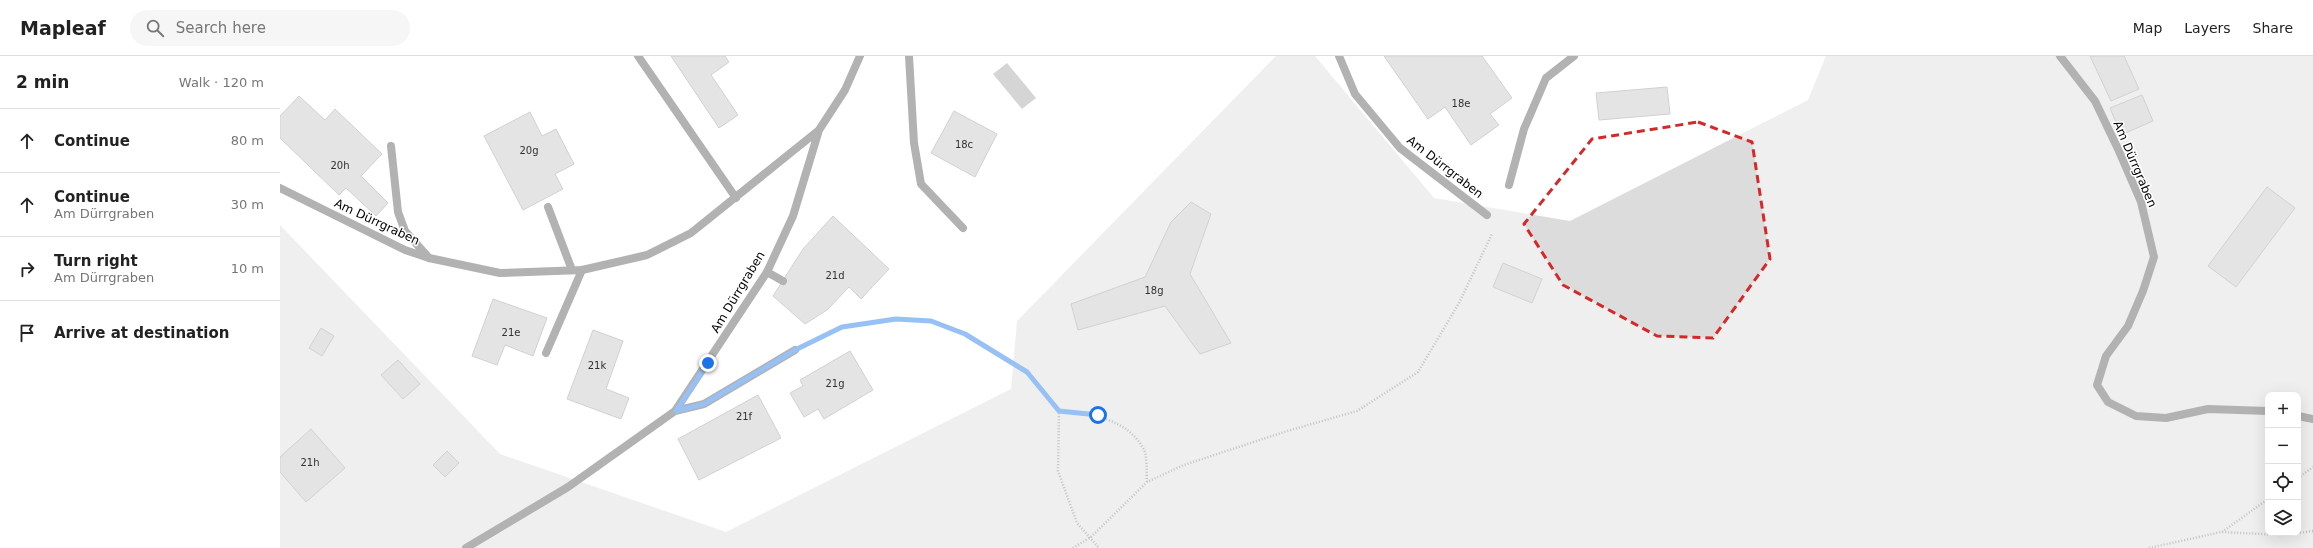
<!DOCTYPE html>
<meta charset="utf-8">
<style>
body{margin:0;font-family:"DejaVu Sans",sans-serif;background:#f6f6f6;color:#222}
.controls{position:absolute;right:12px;bottom:12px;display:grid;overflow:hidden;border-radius:8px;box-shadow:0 4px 16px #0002}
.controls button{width:36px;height:36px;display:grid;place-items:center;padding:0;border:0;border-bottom:1px solid #e0e0e0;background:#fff;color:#222;font:20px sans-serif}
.stop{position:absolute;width:12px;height:12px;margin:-9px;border:3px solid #1a73e8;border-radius:50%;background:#fff}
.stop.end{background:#1a73e8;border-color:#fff;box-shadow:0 1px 4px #0008}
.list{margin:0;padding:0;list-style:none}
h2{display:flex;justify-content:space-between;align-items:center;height:52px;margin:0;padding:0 16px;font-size:17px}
h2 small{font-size:13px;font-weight:400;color:#767676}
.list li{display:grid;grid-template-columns:26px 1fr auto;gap:12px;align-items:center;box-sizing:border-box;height:64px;padding:0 16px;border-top:1px solid #e0e0e0}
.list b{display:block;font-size:15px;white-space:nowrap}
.list p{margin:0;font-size:13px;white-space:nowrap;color:#767676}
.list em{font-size:13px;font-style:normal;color:#767676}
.icon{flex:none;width:22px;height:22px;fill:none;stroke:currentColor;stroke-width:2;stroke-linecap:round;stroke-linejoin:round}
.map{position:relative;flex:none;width:2033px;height:492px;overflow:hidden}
header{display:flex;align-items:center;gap:24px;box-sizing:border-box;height:56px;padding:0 20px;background:#fff;border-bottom:1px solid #e0e0e0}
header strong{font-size:19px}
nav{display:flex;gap:22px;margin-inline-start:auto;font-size:14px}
.search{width:280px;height:36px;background:#f6f6f6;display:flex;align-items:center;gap:10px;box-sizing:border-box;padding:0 14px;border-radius:22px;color:#767676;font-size:15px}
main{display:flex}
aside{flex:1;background:#fff}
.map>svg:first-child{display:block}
</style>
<header>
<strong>Mapleaf</strong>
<div class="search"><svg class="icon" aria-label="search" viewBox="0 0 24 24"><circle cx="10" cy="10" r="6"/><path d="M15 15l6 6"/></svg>Search here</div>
<nav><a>Map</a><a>Layers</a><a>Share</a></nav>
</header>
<main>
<aside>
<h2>2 min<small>Walk · 120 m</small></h2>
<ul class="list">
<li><svg class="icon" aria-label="ahead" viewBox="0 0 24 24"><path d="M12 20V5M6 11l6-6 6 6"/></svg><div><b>Continue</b></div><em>80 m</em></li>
<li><svg class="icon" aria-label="ahead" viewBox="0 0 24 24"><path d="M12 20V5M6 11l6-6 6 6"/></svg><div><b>Continue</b><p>Am Dürrgraben</p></div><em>30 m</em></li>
<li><svg class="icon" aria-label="right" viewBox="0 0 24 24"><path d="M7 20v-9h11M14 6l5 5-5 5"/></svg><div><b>Turn right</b><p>Am Dürrgraben</p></div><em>10 m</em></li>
<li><svg class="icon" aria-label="arrive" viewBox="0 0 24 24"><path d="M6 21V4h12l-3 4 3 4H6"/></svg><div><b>Arrive at destination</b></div></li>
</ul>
</aside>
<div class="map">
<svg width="2033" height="492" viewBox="0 0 2033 492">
<rect width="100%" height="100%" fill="#fff"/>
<path fill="#dcdcdc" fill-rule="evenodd" d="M996,0H1035L1154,142L1290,165L1528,44L1546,0H2033V492H0V169L220,398L446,476L731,333L737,265ZM1988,339H2018V477H1988Z"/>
<path fill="#a3a3a3" d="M727,7L756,42L742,53L713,18Z"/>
<path fill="#c4c4c4" stroke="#999" d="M391,0H445L449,6L431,19L458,59L439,72Z
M1104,0H1202L1232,42L1210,58L1219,69L1191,89L1165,51L1148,63Z
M1810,0H1844L1859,33L1831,45Z
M1387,31L1390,58L1319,64L1316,37Z
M1862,39L1873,65L1841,79L1830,52Z
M19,40L45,64L55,53L102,98L81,120L108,147L96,160L66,132L59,139L0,82V60Z
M674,55L717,78L695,121L651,97Z
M250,56L262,80L276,73L294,108L275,118L283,133L243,154L204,80Z
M1987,131L2015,152L1956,231L1928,210Z
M911,146L931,158L910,218L951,287L920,298L885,250L798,274L791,248L865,221L891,166Z
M553,160L609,213L581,243L569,231L547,254L525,268L493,240L523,193Z
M1223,207L1262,223L1252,247L1213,231Z
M213,243L267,262L253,300L225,289L217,309L192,300Z
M41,272L54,280L42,300L29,292Z
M313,274L343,285L326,333L349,342L341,363L287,343Z
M570,295L593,334L544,363L538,353L524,361L510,337L523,330L520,324Z
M118,304L140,328L123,343L101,319Z
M478,339L501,382L419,424L398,383Z
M31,373L65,412L26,446L0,416V401Z
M167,395L179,407L165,421L153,409Z"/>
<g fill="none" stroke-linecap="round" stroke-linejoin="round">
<path stroke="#777" stroke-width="2.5" stroke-dasharray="1 2" stroke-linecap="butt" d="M532,286L562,271L616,263L651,265L685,278L747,316L779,355L778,415L797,467L819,492
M779,355C811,359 845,361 863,392C868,399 866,416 867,426
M2018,422L2033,411
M1942,476L1988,443
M793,492L811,481L867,426L904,409L1004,376L1077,355L1138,316L1179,247L1212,178
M1869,492L1941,476L2002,479L2033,475"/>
<path stroke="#555" stroke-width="8" d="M629,0L634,87L641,128L683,172
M111,90L118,156L125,175L149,202
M268,151L292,214
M487,216L503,225
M266,297L302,214"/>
<path stroke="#555" stroke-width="8" d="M358,0L456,142
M1059,0L1075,38L1120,92L1207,159
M1780,0L1815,45L1838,93L1861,146L1874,201L1863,235L1848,270L1826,300L1817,329L1828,346L1856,360L1886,362L1928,353L1988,355
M1229,129L1244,73L1266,22L1294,0
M0,132L125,194L149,202L220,217L302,214L367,199L411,177L539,74
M395,355L487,216L513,160L539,74L565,34L580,0
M2018,360L2033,363
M186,492L288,431L395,355L424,348L515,294"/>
</g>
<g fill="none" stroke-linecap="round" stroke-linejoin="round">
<path stroke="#1a73e8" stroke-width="5" d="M428,307L396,355L424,348L515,294L562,271L616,263L651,265L685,278L747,316L779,355L818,359"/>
</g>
<path d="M0 0H2033V492H0ZM1418,66L1472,86L1490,203L1433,282L1377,280L1283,229L1244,168L1312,83Z" fill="#fff" fill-opacity=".55" fill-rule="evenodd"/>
<path fill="none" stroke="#d62828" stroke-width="3" stroke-dasharray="8 5" stroke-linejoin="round" d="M1418,66L1472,86L1490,203L1433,282L1377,280L1283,229L1244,168L1312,83Z"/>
<g text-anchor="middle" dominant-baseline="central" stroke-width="3" stroke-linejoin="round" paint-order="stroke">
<g font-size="10" fill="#313131">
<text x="1181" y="47">18e</text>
<text x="684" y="88">18c</text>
<text x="249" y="94">20g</text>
<text x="60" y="109">20h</text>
<text x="555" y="219">21d</text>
<text x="874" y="234">18g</text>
<text x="231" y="276">21e</text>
<text x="317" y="309">21k</text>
<text x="555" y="327">21g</text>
<text x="464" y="360">21f</text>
<text x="30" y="406">21h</text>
</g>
<g font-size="12" fill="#000" stroke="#fff">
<text transform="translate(1855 108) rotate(67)">Am Dürrgraben</text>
<text transform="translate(1165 111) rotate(38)">Am Dürrgraben</text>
<text transform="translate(97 166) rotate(25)">Am Dürrgraben</text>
<text transform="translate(458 236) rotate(-59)">Am Dürrgraben</text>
</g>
</g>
</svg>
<div class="controls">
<button>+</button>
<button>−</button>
<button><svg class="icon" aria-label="locate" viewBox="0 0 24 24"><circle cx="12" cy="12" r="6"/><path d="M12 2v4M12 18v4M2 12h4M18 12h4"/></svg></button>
<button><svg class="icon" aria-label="layers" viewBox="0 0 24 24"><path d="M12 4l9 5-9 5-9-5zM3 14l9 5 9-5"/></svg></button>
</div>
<div class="stop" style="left:818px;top:359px"></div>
<div class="stop end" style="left:428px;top:307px"></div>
</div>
</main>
